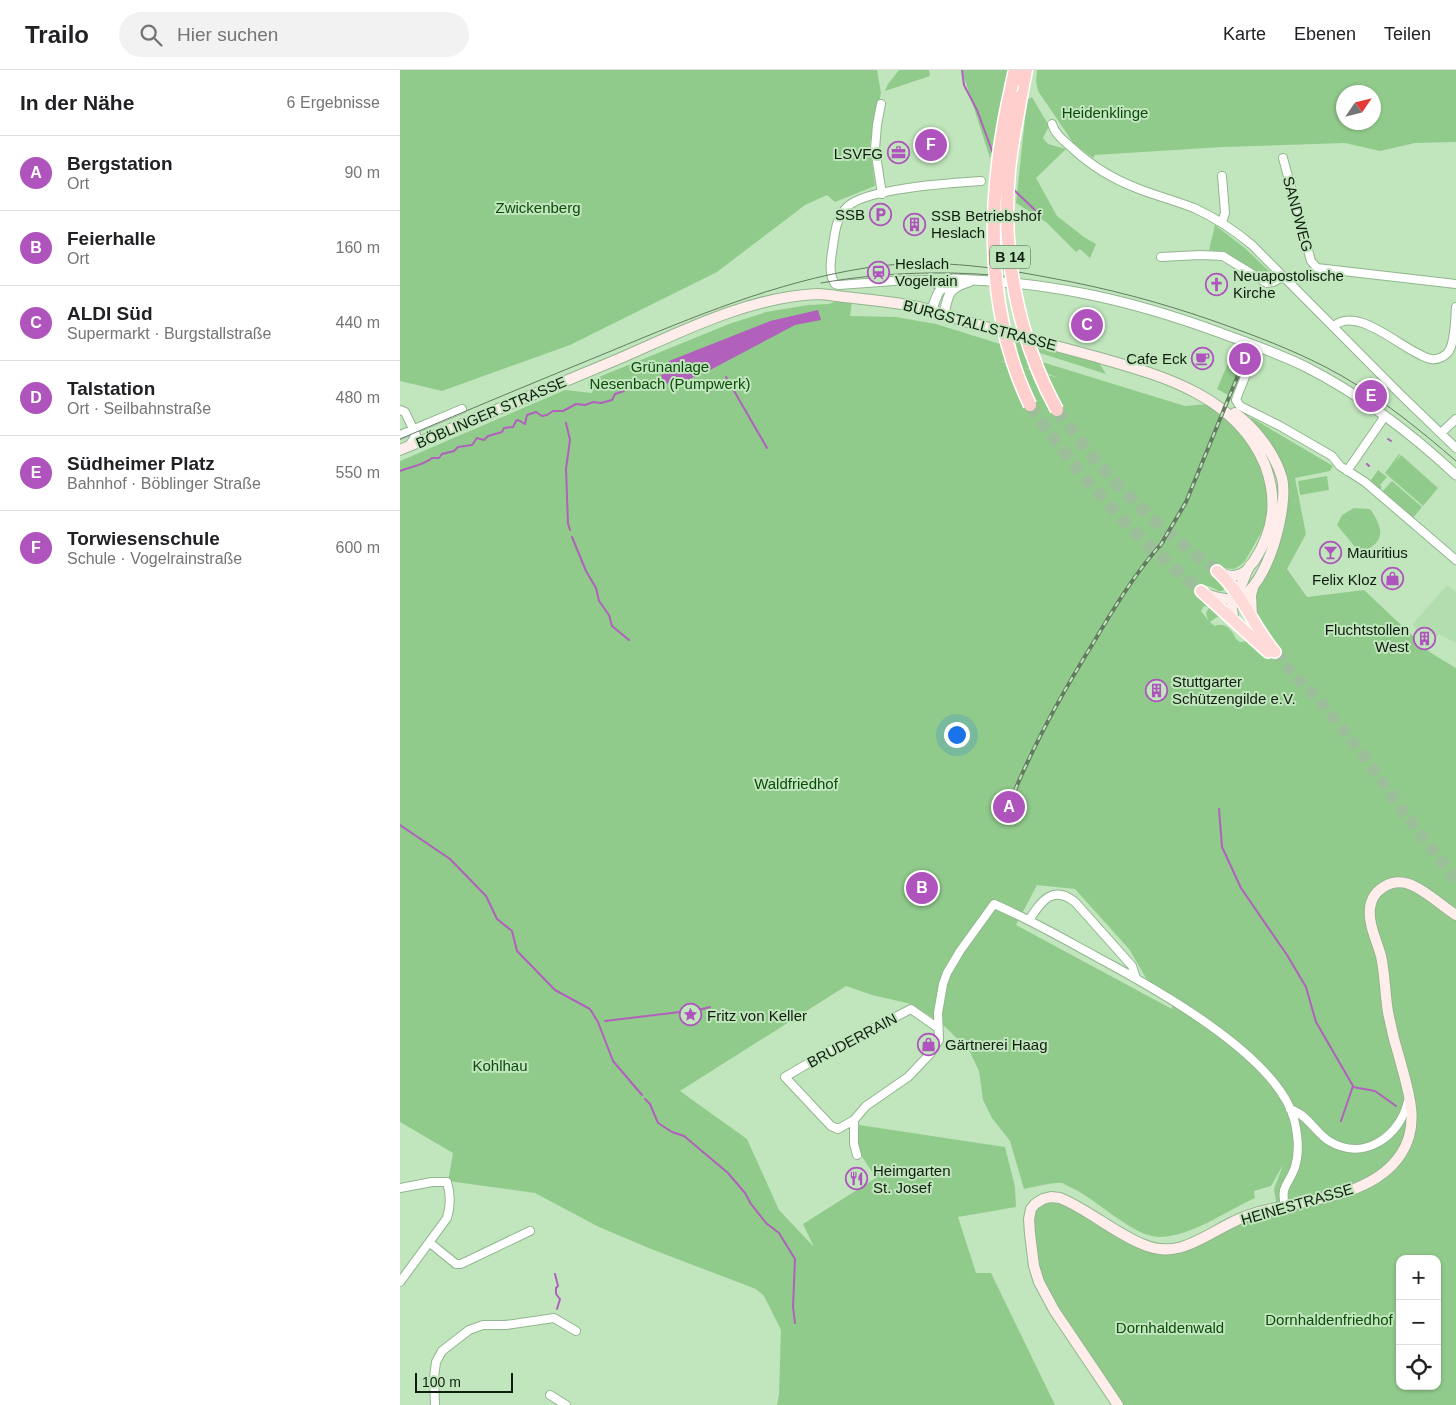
<!DOCTYPE html>
<html lang="de">
<meta charset="utf-8">
<style>
body{margin:0;font-family:Arial,sans-serif;background:#f2f2f2;color:#202124}
.controls{position:absolute;right:15px;bottom:15px;display:grid;overflow:hidden;border-radius:10px;box-shadow:0 1px 4px #0004}
.controls button{width:45px;height:45px;display:grid;place-items:center;padding:0;border:0;border-bottom:1px solid #e0e0e0;background:#fff;color:#202124;font:25px sans-serif}
.compass{position:absolute;left:936px;top:15px;width:45px;height:45px;border-radius:50%;background:#fff;box-shadow:0 1px 4px #0004;rotate:55deg}
.scale{position:absolute;left:15px;bottom:12px;width:98px;box-sizing:border-box;padding-left:5px;border:2px solid #0f1d0e;border-top:0;font-size:14px;line-height:18px;white-space:nowrap;color:#0f1d0e;-webkit-text-stroke:4px #c1e6bd;paint-order:stroke}
.you{position:absolute;left:556px;top:664px;width:18px;height:18px;margin:-12px;border:4px solid #fff;border-radius:50%;background:#1a73e8;box-shadow:0 0 0 8px #1a73e833}
.badge{display:grid;place-items:center;width:32px;height:32px;border-radius:50%;background:#af53bd;color:#fff;font-size:16px;font-weight:700}
.pin{position:absolute;translate:-50% -50%;border:2px solid #fff;box-shadow:0 1px 5px #0006}
.list{margin:0;padding:0;list-style:none}
h2{display:flex;justify-content:space-between;align-items:center;height:65px;margin:0;padding:0 20px;font-size:21px}
h2 small{font-size:16px;font-weight:400;color:#757577}
.list li{display:grid;grid-template-columns:32px 1fr auto;gap:15px;align-items:center;box-sizing:border-box;height:75px;padding:0 20px;border-top:1px solid #e0e0e0}
.list b{display:block;font-size:19px;white-space:nowrap}
.list p{margin:0;font-size:16px;white-space:nowrap;color:#757577}
.list em{font-size:16px;font-style:normal;color:#757577}
.icon{flex:none;width:28px;height:28px;fill:none;stroke:currentColor;stroke-width:2;stroke-linecap:round;stroke-linejoin:round}
.map{position:relative;flex:none;width:1056px;height:1335px;overflow:hidden}
header{display:flex;align-items:center;gap:30px;box-sizing:border-box;height:70px;padding:0 25px;background:#fff;border-bottom:1px solid #e0e0e0}
header strong{font-size:24px}
nav{display:flex;gap:28px;margin-inline-start:auto;font-size:18px}
.search{width:350px;height:45px;background:#f2f2f2;display:flex;align-items:center;gap:12px;box-sizing:border-box;padding:0 18px;border-radius:28px;color:#757577;font-size:19px}
main{display:flex}
aside{flex:1;background:#fff}
.map>svg:first-child{display:block}
</style>
<header>
<strong>Trailo</strong>
<div class="search"><svg class="icon" aria-label="search" viewBox="0 0 24 24"><circle cx="10" cy="10" r="6"/><path d="M15 15l6 6"/></svg>Hier suchen</div>
<nav><a>Karte</a><a>Ebenen</a><a>Teilen</a></nav>
</header>
<main>
<aside>
<h2>In der Nähe<small>6 Ergebnisse</small></h2>
<ul class="list">
<li><span class="badge">A</span><div><b>Bergstation</b><p>Ort</p></div><em>90 m</em></li>
<li><span class="badge">B</span><div><b>Feierhalle</b><p>Ort</p></div><em>160 m</em></li>
<li><span class="badge">C</span><div><b>ALDI Süd</b><p>Supermarkt · Burgstallstraße</p></div><em>440 m</em></li>
<li><span class="badge">D</span><div><b>Talstation</b><p>Ort · Seilbahnstraße</p></div><em>480 m</em></li>
<li><span class="badge">E</span><div><b>Südheimer Platz</b><p>Bahnhof · Böblinger Straße</p></div><em>550 m</em></li>
<li><span class="badge">F</span><div><b>Torwiesenschule</b><p>Schule · Vogelrainstraße</p></div><em>600 m</em></li>
</ul>
</aside>
<div class="map">
<svg width="1056" height="1335" viewBox="0 0 1056 1335">
<rect width="100%" height="100%" fill="#c1e6bd"/>
<path fill="#b2ddae" d="M1047,515L1056,522V573L1039,564L1030,574L1019,564L1013,554Z"/>
<path fill="#91cb8c" fill-rule="evenodd" d="M0,0H477L481,23L470,74L475,116L435,132L427,125L405,135L317,202L170,275L42,321L0,311Z
M499,0H529L530,6L485,21L488,14Z
M561,0H609L590,88L562,1Z
M637,0H1056V72L1015,73L980,81L945,73L823,77L695,85L693,88L674,74L638,21L636,11ZM974,22V52H944V22Z
M632,27L649,56L643,68L648,74L666,79L636,108L657,146L684,167L696,174L690,188L680,179L676,182L646,152L616,133L627,30Z
M815,155L846,179L873,205L870,208H864L827,183L809,180Z
M437,231H452L450,246L496,247L536,254L600,274L605,291H602L621,296L614,268L621,270L630,299L624,298L658,308L646,303L642,292L785,336L808,334L819,340L845,367L860,391L865,411L868,430L867,448L862,461L845,491L841,495L834,499L819,498L815,504L818,511L824,518L823,521C816,522 812,515 804,516L799,522V527L808,537L804,536L801,541L808,550L806,543L811,534L854,573L852,576L861,584L870,588L875,584C876,574 874,566 865,562L855,536L854,527L887,435L888,419L887,406L881,393L848,349L852,348L933,396L930,401L895,408L906,464L887,499L907,527L964,520L1031,583L1056,598V1335H723L661,1251L639,1212L630,1143L651,1127L734,1171L771,1180L839,1148L878,1144L874,1119L883,1095L871,1116L854,1121L855,1128C826,1141 791,1167 759,1167C734,1167 696,1129 672,1118C669,1117 665,1114 662,1113C655,1112 633,1117 624,1119L610,1071L592,1048L583,1030L579,1001L569,980L541,953L511,934L472,925L446,916L280,1021L347,1069L379,1140L414,1177L403,1154L476,1108L459,1082V1055L605,1077L615,1117L616,1137L558,1147L576,1203H591L655,1335H377L379,1324L381,1260L364,1226L356,1219L251,1179L199,1157L135,1123L48,1111L53,1083L0,1052V391L165,320L192,323L193,317L188,316L189,311L329,254L366,242L408,235L429,234ZM608,301L625,306L635,329V334L628,335L620,328ZM633,308L650,312L663,338L662,340C643,337 641,324 633,308ZM817,547C828,548 841,563 847,571L840,572L836,569C833,561 825,551 815,556L810,552ZM637,815L675,819L729,879L746,908L772,929V939L616,855ZM1000,1189H1037V1316H1000Z
M636,274L698,291L706,304L640,283Z
M844,278L837,296L840,298L828,325L817,319L828,293L830,279Z
M999,384L1000,385L994,394L1001,385L1038,418L1023,436L985,403Z
M978,400L987,407L980,415L982,417L979,421L969,413Z
M927,406L929,420L900,425L898,411Z
M992,411L1022,437L1012,449L981,423Z
M954,438L970,439C985,460 985,473 960,483L937,455L942,445Z"/>
<path fill="#b161bc" d="M418,240L421,250L395,255L312,299L287,310L264,314L261,305L266,303L269,291L370,251Z"/>
<g fill="none" stroke-linecap="round" stroke-linejoin="round">
<path stroke="#b161bc" stroke-width="2" d="M562,0L564,15L577,40L594,86
M614,120L635,140
M326,307L367,378
M166,353L170,370L166,399L168,454L170,460
M988,369L991,371
M967,394L969,396
M0,401C10,397 24,395 32,388H39L42,384L54,381L58,377L72,375L77,368L84,370L88,366L102,362L104,358L113,357L116,351L118,350L125,354L127,345L136,342L142,346L147,345L153,341H163L176,334L185,335L193,332L201,333L212,330L215,324L224,321L231,312
M172,467L186,501L196,518L199,531L209,545L212,556L229,570
M819,739L822,777L841,818L887,885L906,917L916,952L953,1016L941,1051
M0,755L50,789L86,826L97,849L112,861L117,881L155,920L190,939L198,952L213,991L242,1025
M291,942L310,937
M205,951L280,942
M953,1017L975,1021L996,1036
M245,1029L250,1034L258,1053L272,1062L284,1066L328,1103L345,1123L351,1134L366,1153L379,1163L395,1189L393,1237L395,1253
M155,1204L158,1216L156,1218V1224L160,1229L157,1239"/>
<path stroke="#9dbe9a" stroke-width="11" stroke-dasharray="11 5.5" stroke-linecap="butt" d="M875,582L882,589L884,594L919,630L963,685L1000,737L1056,810"/>
<path stroke="#9dbe9a" stroke-width="12" stroke-dasharray="12 6" stroke-linecap="butt" d="M630,335C679,407 733,466 801,521
M657,340C676,365 694,390 715,412C746,445 780,474 817,501"/>
<defs>
<path id="minor" d="M481,34L477,55L475,79L482,124
M652,54C655,64 662,69 671,77C690,95 715,110 739,119C757,126 776,131 794,138C816,148 834,160 852,175L1000,324L1056,378
M883,88L911,191L917,198L1056,214
M822,106L825,143L822,152
M761,187L800,185L823,186L867,213L873,212L883,207
M546,219L528,210L494,211L439,215L435,214C428,204 431,188 433,176C435,162 436,148 447,137C466,118 552,113 581,111
M934,256C959,234 1006,284 1031,289C1038,290 1047,286 1050,279C1055,269 1055,249 1056,237
M857,276L837,327L836,330L840,336L880,356L932,386L940,396L965,412L1056,490
M0,340L5,342L16,365L9,376
M1041,363L1056,349
M0,365L62,339
M947,401L985,346
M629,850C641,832 652,814 675,832L732,896L736,908
M538,958L511,939L429,981L385,1007L431,1056L438,1059L454,1050L466,1036L508,1007L530,984L539,970L538,943L543,914L547,903L560,881L594,834C629,849 662,868 695,886C751,916 877,985 894,1049C898,1065 900,1081 895,1097C889,1115 880,1115 885,1136
M890,1039C907,1044 915,1062 929,1071C963,1092 1000,1067 1008,1031
M454,1050V1074L457,1085
M0,1118L32,1112H47C51,1125 51,1135 47,1148L0,1212
M30,1173L56,1194H61L130,1161
M150,1325L166,1335
M35,1335L34,1308L36,1292L42,1281L69,1260L83,1255H106L154,1248L176,1261"/>
<path id="tertiary" d="M532,240C536,226 539,217 553,209C649,212 728,229 818,262C848,273 878,283 906,297C961,325 1011,363 1056,405
M544,244C548,225 548,218 569,212"/>
<path id="secondary" d="M0,380C72,350 144,320 216,290C279,263 347,227 417,224C426,224 435,226 444,227C472,230 500,232 527,239C540,242 552,247 564,251C607,263 650,274 693,286C759,305 836,324 865,395C878,430 874,460 854,491C852,494 849,496 848,499C845,504 844,510 841,515C830,532 830,529 834,551
M819,503C829,507 838,508 847,500
M805,524C815,527 827,531 838,528C868,518 889,435 882,408C875,383 855,358 835,343
M852,548L851,525L853,518
M718,1335L654,1240L639,1212L634,1196L630,1164L629,1149L631,1139L635,1134L643,1129L651,1127L660,1128C689,1140 713,1162 742,1174C777,1190 802,1167 833,1152C846,1145 861,1141 876,1138C918,1128 975,1124 1001,1084C1021,1054 1008,1021 1000,990C995,974 991,958 988,942C985,924 985,904 981,886C977,871 968,854 970,838C972,820 991,808 1009,814C1024,819 1042,836 1056,845"/>
<path id="primary" d="M817,501C842,523 853,556 875,582
M801,521L868,582"/>
<path id="trunk" d="M612,14L615,0
M621,26L626,0"/>
</defs>
<use href="#minor" stroke="#92b68f" stroke-width="10"/>
<use href="#tertiary" stroke="#92b68f" stroke-width="11"/>
<use href="#secondary" stroke="#92b68f" stroke-width="12"/>
<use href="#primary" stroke="#fff" stroke-width="14"/>
<use href="#trunk" stroke="#fff" stroke-width="15"/>
<use href="#minor" stroke="#fff" stroke-width="8"/>
<use href="#tertiary" stroke="#fff" stroke-width="9"/>
<use href="#secondary" stroke="#ffedec" stroke-width="10"/>
<use href="#primary" stroke="#fedbd9" stroke-width="11"/>
<use href="#trunk" stroke="#fecfcc" stroke-width="12"/>
<path stroke="#627b60" stroke-width="1" d="M421,213C483,202 550,200 613,207
M0,369C70,339 140,310 211,281C293,247 376,212 465,198C528,188 589,196 651,208C706,218 759,232 811,250C856,266 900,282 942,306C983,330 1020,360 1056,391"/>
<defs>
<path id="rail" d="M760,476L786,432L841,298
M611,730C633,675 661,625 692,575C714,538 735,503 763,472"/>
</defs>
<use href="#rail" stroke="#627b60" stroke-width="4"/>
<use href="#rail" stroke="#c1e6bd" stroke-width="2" stroke-dasharray="5.5" stroke-linecap="butt"/>
<defs>
<path id="trunk-bridge" d="M612,14C588,119 582,235 630,335
M621,26C617,51 611,76 609,101C601,182 618,269 657,340"/>
</defs>
<use href="#trunk-bridge" stroke="#fff" stroke-width="15" stroke-linecap="butt"/>
<use href="#trunk-bridge" stroke="#fecfcc" stroke-width="12"/>
</g>
<defs>
<symbol id="office-ring" viewBox="-11 -11 22 22"><circle r="9.5" fill="#c1e6bd" stroke="#af53bd" stroke-width="1.5"/><path d="M-6-3h4V-5.5h4V-3h4V5H-6ZM-1-4.5V-3h2v-1.5ZM-6 0V1H6V0Z" fill="#af53bd"/></symbol>
<symbol id="parking-ring" viewBox="-11 -11 22 22"><circle r="9.5" fill="#c1e6bd" stroke="#af53bd" stroke-width="1.5"/><path d="M-3.5-5.5H1a3.5 3.5 0 0 1 0 7H-1V5.5H-3.5ZM-1-3.4V-.6H.8a1.4 1.4 0 0 0 0-2.8Z" fill="#af53bd"/></symbol>
<symbol id="building-ring" viewBox="-11 -11 22 22"><circle r="9.5" fill="#c1e6bd" stroke="#af53bd" stroke-width="1.5"/><path d="M-4-6H4V6H1V3H-1V6H-4ZM-2.5-4.3h1.7v1.8h-1.7ZM.8-4.3h1.7v1.8H.8ZM-2.5-1h1.7V.8h-1.7ZM.8-1h1.7V.8H.8Z" fill="#af53bd"/></symbol>
<symbol id="station-ring" viewBox="-11 -11 22 22"><circle r="9.5" fill="#c1e6bd" stroke="#af53bd" stroke-width="1.5"/><path d="M-3-6H3Q5-6 5-4V2Q5 4 3 4L4.5 6H3L1.5 4h-3L-3 6H-4.5L-3 4Q-5 4-5 2V-4Q-5-6-3-6ZM-3.5-4v3h7v-3ZM-3.5 1v1.5H-2V1ZM2 1v1.5H3.5V1Z" fill="#af53bd"/></symbol>
<symbol id="church-ring" viewBox="-11 -11 22 22"><circle r="9.5" fill="#c1e6bd" stroke="#af53bd" stroke-width="1.5"/><path d="M-1.2-6h2.4v3.5h3.3v2.4h-3.3V6h-2.4V-.1h-3.3v-2.4h3.3Z" fill="#af53bd"/></symbol>
<symbol id="cafe-ring" viewBox="-11 -11 22 22"><circle r="9.5" fill="#c1e6bd" stroke="#af53bd" stroke-width="1.5"/><path d="M-5.5-4.5H6V0H3Q3 3.5 0 3.5H-2.5Q-5.5 3.5-5.5 0ZM3-3.2v2h1.7v-2ZM-6 4.5H4V6H-6Z" fill="#af53bd"/></symbol>
<symbol id="bar-ring" viewBox="-11 -11 22 22"><circle r="9.5" fill="#c1e6bd" stroke="#af53bd" stroke-width="1.5"/><path d="M-6-5H6L.8 .8V4.5H3.5V6h-7V4.5H-.8V.8Z" fill="#af53bd"/></symbol>
<symbol id="shop-ring" viewBox="-11 -11 22 22"><circle r="9.5" fill="#c1e6bd" stroke="#af53bd" stroke-width="1.5"/><path d="M-5-2.5h2.3a2.7 3.5 0 0 1 5.4 0H5L5.5 6h-11ZM-1.5-2.5h3a1.5 2.3 0 0 0-3 0Z" fill="#af53bd"/></symbol>
<symbol id="sight-ring" viewBox="-11 -11 22 22"><circle r="9.5" fill="#c1e6bd" stroke="#af53bd" stroke-width="1.5"/><path d="M0-6L1.8-2.2L6-1.7L2.9 1.2L3.7 5.4L0 3.3L-3.7 5.4L-2.9 1.2L-6-1.7L-1.8-2.2Z" fill="#af53bd"/></symbol>
<symbol id="restaurant-ring" viewBox="-11 -11 22 22"><circle r="9.5" fill="#c1e6bd" stroke="#af53bd" stroke-width="1.5"/><path d="M-5-6h1v4h1v-4h1v4h1v-4h1v5L-1.5 .5V6h-2V.5L-5-1ZM5-6V6H3V1.5H1.5Q1.5-4 5-6Z" fill="#af53bd"/></symbol>
</defs>
<g fill-rule="evenodd">
<use href="#office-ring" x="486" y="70" width="25" height="25"/>
<use href="#parking-ring" x="468" y="132" width="25" height="25"/>
<use href="#building-ring" x="502" y="142" width="25" height="25"/>
<use href="#station-ring" x="466" y="190" width="25" height="25"/>
<use href="#church-ring" x="804" y="202" width="25" height="25"/>
<use href="#cafe-ring" x="790" y="276" width="25" height="25"/>
<use href="#bar-ring" x="918" y="470" width="25" height="25"/>
<use href="#shop-ring" x="980" y="496" width="25" height="25"/>
<use href="#building-ring" x="1012" y="556" width="25" height="25"/>
<use href="#building-ring" x="744" y="608" width="25" height="25"/>
<use href="#sight-ring" x="278" y="932" width="25" height="25"/>
<use href="#shop-ring" x="516" y="962" width="25" height="25"/>
<use href="#restaurant-ring" x="444" y="1096" width="25" height="25"/>
</g>
<g text-anchor="middle" dominant-baseline="central" stroke-width="4" stroke-linejoin="round" paint-order="stroke">
<rect fill="#c1e6bd" stroke="#445942" stroke-width="1" x="590" y="175.5" width="40" height="23" rx="4"/>
<g font-size="14" font-weight="bold" fill="#0f1d0e">
<text x="610" y="187">B 14</text>
</g>
<g font-size="15" fill="#0d4b0b" stroke="#c1e6bd">
<text x="705" y="42">Heidenklinge</text>
<text x="138" y="137">Zwickenberg</text>
<text x="270" y="296">Grünanlage<tspan x="270" dy="17">Nesenbach (Pumpwerk)</tspan></text>
<text x="396" y="713">Waldfriedhof</text>
<text x="100" y="995">Kohlhau</text>
<text x="929" y="1249">Dornhaldenfriedhof</text>
<text x="770" y="1257">Dornhaldenwald</text>
</g>
<g font-size="15" fill="#0f1d0e" stroke="#c1e6bd" text-anchor="start">
<text x="483" y="83" text-anchor="end">LSVFG</text>
<text x="465" y="144" text-anchor="end">SSB</text>
<text x="531" y="145">SSB Betriebshof<tspan x="531" dy="17">Heslach</tspan></text>
<text x="495" y="193">Heslach<tspan x="495" dy="17">Vogelrain</tspan></text>
<text x="833" y="205">Neuapostolische<tspan x="833" dy="17">Kirche</tspan></text>
<text x="787" y="288" text-anchor="end">Cafe Eck</text>
<text x="947" y="482">Mauritius</text>
<text x="977" y="509" text-anchor="end">Felix Kloz</text>
<text x="1009" y="559" text-anchor="end">Fluchtstollen<tspan x="1009" dy="17">West</tspan></text>
<text x="772" y="611">Stuttgarter<tspan x="772" dy="17">Schützengilde e.V.</tspan></text>
<text x="307" y="945">Fritz von Keller</text>
<text x="545" y="974">Gärtnerei Haag</text>
<text x="473" y="1100">Heimgarten<tspan x="473" dy="17">St. Josef</tspan></text>
</g>
<g font-size="15" fill="#0f1d0e" stroke="#c1e6bd">
<text transform="translate(898 144) rotate(75)">SANDWEG</text>
<text transform="translate(580 255) rotate(15)">BURGSTALLSTRASSE</text>
<text transform="translate(91 342) rotate(-23)">BÖBLINGER STRASSE</text>
<text transform="translate(452 970) rotate(-28)">BRUDERRAIN</text>
<text transform="translate(897 1134) rotate(-16)">HEINESTRASSE</text>
</g>
</g>
</svg>
<div class="controls">
<button>+</button>
<button>−</button>
<button><svg class="icon" aria-label="locate" viewBox="0 0 24 24"><circle cx="12" cy="12" r="6"/><path d="M12 2v4M12 18v4M2 12h4M18 12h4"/></svg></button>
</div>
<svg class="compass" viewBox="-18 -18 36 36"><path d="M0-13l5 13h-10z" fill="#e53935"/><path d="M0 13l5-13h-10z" fill="#757577"/></svg>
<div class="scale">100 m</div>
<div class="you"></div>
<div class="pin badge" style="left:609px;top:737px">A</div>
<div class="pin badge" style="left:522px;top:818px">B</div>
<div class="pin badge" style="left:687px;top:255px">C</div>
<div class="pin badge" style="left:845px;top:289px">D</div>
<div class="pin badge" style="left:971px;top:326px">E</div>
<div class="pin badge" style="left:531px;top:75px">F</div>
</div>
</main>
